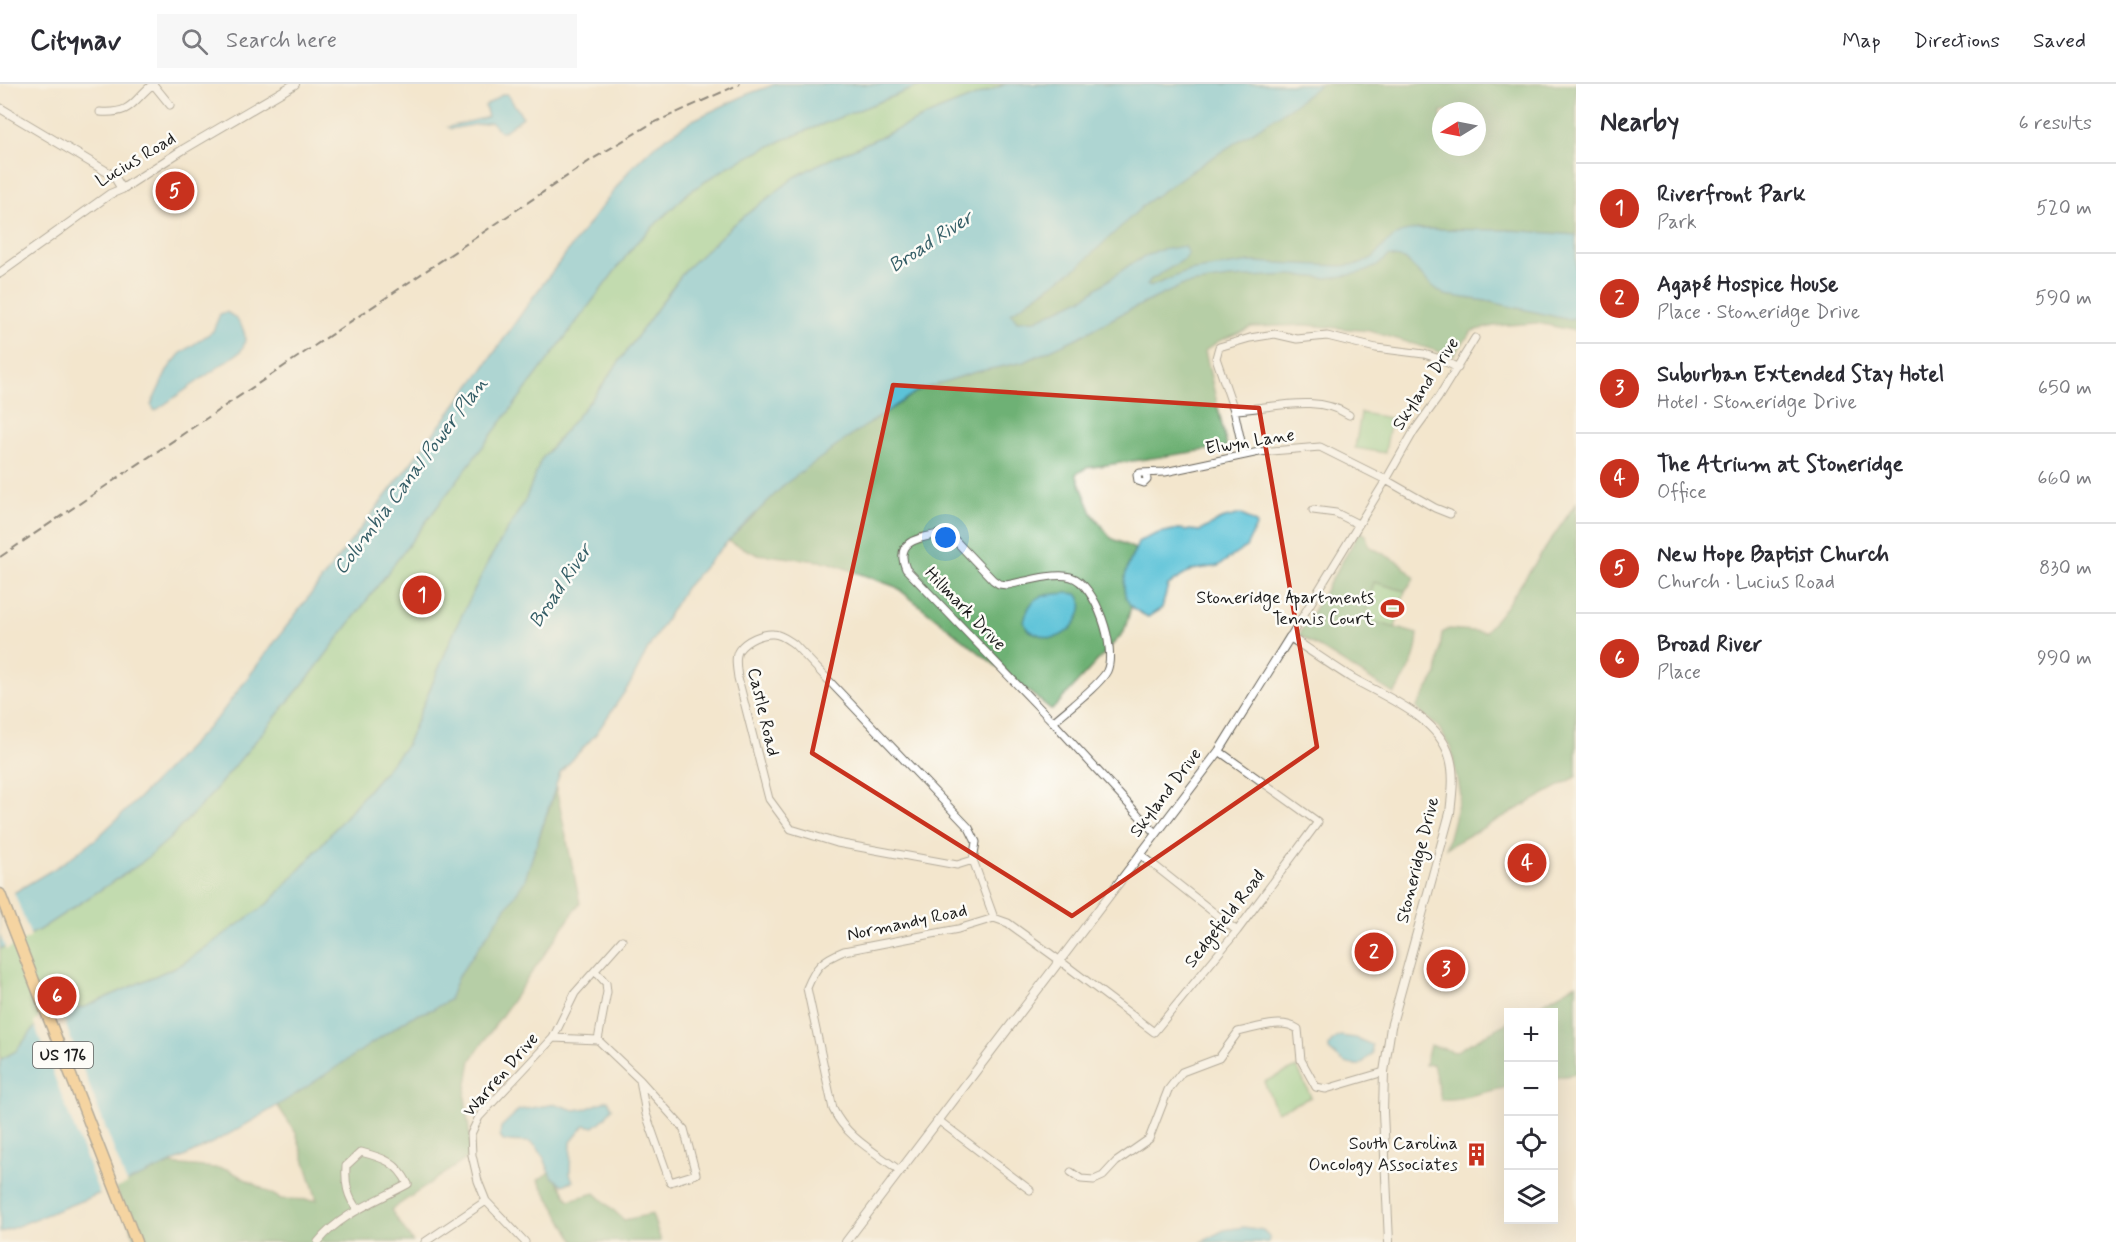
<!DOCTYPE html>
<meta charset="utf-8">
<style>
body{margin:0;font-family:Mynerve,sans-serif;background:#f7f7f7;color:#2b2b33}
.controls{position:absolute;right:18px;bottom:18px;display:grid;overflow:hidden;border-radius:0px;box-shadow:0 6px 24px #0002}
.controls button{width:54px;height:54px;display:grid;place-items:center;padding:0;border:0;border-bottom:2px solid #e1e1e2;background:#fff;color:#2b2b33;font:30px sans-serif}
.compass{position:absolute;left:1432px;top:18px;width:54px;height:54px;border-radius:50%;background:#fff;box-shadow:0 6px 24px #0002;rotate:260deg}
.you{position:absolute;left:946px;top:454px;width:21px;height:21px;margin:-15px;border:4px solid #fff;border-radius:50%;background:#1a73e8;box-shadow:0 0 0 9px #1a73e833}
.badge{display:grid;place-items:center;width:39px;height:39px;border-radius:50%;background:#c8321e;color:#fff;font-size:20px;font-weight:700}
.pin{position:absolute;translate:-50% -50%;border:3px solid #fff;box-shadow:0 2px 6px #0006}
.list{margin:0;padding:0;list-style:none}
h2{display:flex;justify-content:space-between;align-items:center;height:78px;margin:0;padding:0 24px;font-size:26px}
h2 small{font-size:20px;font-weight:400;color:#7c7c81}
.list li{display:grid;grid-template-columns:39px 1fr auto;gap:18px;align-items:center;box-sizing:border-box;height:90px;padding:0 24px;border-top:2px solid #e1e1e2}
.list b{display:block;font-size:22px;white-space:nowrap}
.list p{margin:0;font-size:20px;white-space:nowrap;color:#7c7c81}
.list em{font-size:20px;font-style:normal;color:#7c7c81}
.icon{flex:none;width:33px;height:33px;fill:none;stroke:currentColor;stroke-width:2;stroke-linecap:round;stroke-linejoin:round}
.map{position:relative;flex:none;width:1576px;height:1158px;overflow:hidden}
header{display:flex;align-items:center;gap:36px;box-sizing:border-box;height:84px;padding:0 30px;background:#fff;border-bottom:2px solid #e1e1e2}
header strong{font-size:28px}
nav{display:flex;gap:33px;margin-inline-start:auto;font-size:21px}
.search{width:420px;height:54px;background:#f7f7f7;display:flex;align-items:center;gap:15px;box-sizing:border-box;padding:0 21px;border-radius:0px;color:#7c7c81;font-size:22px}
main{display:flex}
aside{flex:1;background:#fff}
.map>svg:first-child{display:block}
</style>
<header>
<strong>Citynav</strong>
<div class="search"><svg class="icon" aria-label="search" viewBox="0 0 24 24"><circle cx="10" cy="10" r="6"/><path d="M15 15l6 6"/></svg>Search here</div>
<nav><a>Map</a><a>Directions</a><a>Saved</a></nav>
</header>
<main>
<div class="map">
<svg width="1576" height="1158" viewBox="0 0 1576 1158">
<rect width="100%" height="100%" fill="#fdfcf7"/>
<filter id="ink" filterUnits="userSpaceOnUse"><feTurbulence type="fractalNoise" baseFrequency=".0167" numOctaves="2"/><feDisplacementMap in="SourceGraphic" scale="12" xChannelSelector="R" yChannelSelector="G"/><feConvolveMatrix kernelMatrix="1 2 1 2 8 2 1 2 1" color-interpolation-filters="sRGB"/></filter>
<filter id="wash" filterUnits="userSpaceOnUse"><feTurbulence type="fractalNoise" baseFrequency=".008" numOctaves="4" result="noise"/><feDisplacementMap in="SourceGraphic" scale="24" xChannelSelector="R" yChannelSelector="G"/><feGaussianBlur stdDeviation="1.35" result="paint"/><feColorMatrix in="noise" values="0 0 0 0 0 0 0 0 0 0 0 0 0 0 0 0 0 1.4 0 .05"/><feComposite in="paint" operator="in"/></filter>
<g filter="url(#wash)">
<rect width="100%" height="100%" fill="#f3e6cd"/>
<path fill="#88ce89" stroke="#527552" stroke-width="1.5" d="M924,0H1006L938,27L815,82L733,141L685,186L598,307L541,376L525,417L489,476L458,539L406,662L309,775L270,818L182,880L85,923L56,927L43,933L16,967L0,976V865L39,846L140,780L169,755L209,713L312,589L636,159L689,108L729,82L783,56Z
M1361,329L1391,334L1385,369L1355,364Z
M1374,498L1405,507L1395,544L1363,535Z
M1297,983L1311,1013L1277,1028L1264,998Z"/>
<path fill="#6eb175" stroke="#456648" stroke-width="1.5" fill-rule="evenodd" d="M1321,0H1576V151L1508,146L1418,145L1385,160L1374,173L1361,180L1341,182L1251,178L1189,187L1150,203L1147,201L1150,196L1185,174L1188,170L1156,167L1131,180L1085,213L1036,236L1017,237L1010,229L1047,205L1147,118L1188,89L1291,23ZM1441,27H1477V63H1441Z
M1389,172L1405,175L1430,200L1445,211L1487,217L1566,235L1576,234V247L1537,239L1494,242L1472,247L1453,272L1370,247L1306,241L1252,243L1219,257L1205,267L1227,363L1086,384L1076,390L1092,429L1111,454L1135,465C1125,489 1120,499 1131,523L1124,548L1052,626L896,503L828,478L756,470L728,457L785,400L849,353L919,306L975,288L1024,278L1079,253L1123,229L1183,201L1228,194L1291,191L1325,194L1377,182Z
M1576,419V693L1446,764L1460,711L1451,665L1439,644L1416,624L1437,590L1442,549L1449,545L1485,548L1504,525Z
M1360,447L1366,451L1369,462L1400,479L1415,494L1405,507L1374,498L1364,535L1418,550C1416,577 1409,588 1394,610L1299,551Z
M556,704L580,819L471,976L465,1012L472,1071L391,1126L413,1158H136L115,1103L170,1080L227,1085L281,1115L317,1116L296,1049L277,1021L411,933L433,925L449,916L457,894L524,798Z
M1576,900V990L1554,994V928H1527Z
M1508,938V1003L1460,1014L1441,1016L1433,980L1425,981L1430,961L1455,968Z
M551,1087L569,1116L595,1109L624,1136L652,1130L661,1157L575,1158L538,1096Z"/>
<path fill="#5bc2d8" stroke="#3c6f7a" stroke-width="1.5" d="M776,0H924L783,56L729,82L689,108L636,159L312,589L209,713L169,755L140,780L39,846L0,865V817L62,780L97,754L139,714L219,632L341,470L483,285L533,213L631,84L654,62L691,37L748,10Z
M1006,0H1321L1291,23L1188,89L1147,118L1079,182L1011,229L1017,237L1036,236L1085,213L1131,180L1156,167L1184,162L1188,170L1185,175L1150,196L1147,201L1150,203L1189,187L1251,178L1341,182L1361,180L1374,173L1385,160L1400,149L1418,145L1508,146L1576,151V234L1566,235L1487,217L1445,211L1430,200L1405,175L1389,172L1377,182L1364,188L1344,192L1325,194L1291,191L1228,194L1183,201L1123,229L1079,253L1024,278L975,288L919,306L849,353L785,400L728,457L685,504L649,563L630,600L596,650L560,689L524,798L457,894L449,916L433,925L411,933C344,977 278,1026 206,1062C140,1096 69,1121 0,1149V976L16,967L43,933L56,927L85,923L182,880L270,818L309,775L406,662L458,539L489,476L525,417L541,376L598,307L685,186L733,141L795,93L815,82L938,27Z
M503,10H507L523,33L506,46L500,48L491,38L451,45L448,43L488,33L485,22Z
M226,228C242,235 251,254 240,268L155,327L151,321L168,285L180,270L213,247L220,230Z
M1241,430L1257,440L1246,463L1218,482L1192,486L1168,501L1162,524L1148,533C1143,530 1135,527 1131,522C1115,503 1130,477 1139,457L1159,449L1178,445L1200,447L1221,435Z
M1068,509L1077,510C1091,525 1069,554 1051,554C1043,553 1035,549 1028,546L1024,538C1030,509 1043,511 1068,509Z
M1340,952L1356,954L1372,961V970L1360,981C1346,983 1339,975 1329,966C1328,958 1334,956 1340,952Z
M608,1016L612,1024L605,1034L594,1043L585,1041L571,1058L570,1090L573,1097L563,1101L551,1092L544,1074L536,1062L529,1058L503,1057L500,1051L501,1043L519,1026L556,1020L574,1026L588,1024Z
M1243,1143L1263,1146L1269,1152V1158H1201L1224,1146Z"/>
<path fill="#f3e6cd" d="M13,806L31,853L6,866L0,850V814Z
M55,924H59L127,1100L100,1111L34,939L41,931Z"/>
</g>
<g filter="url(#ink)">
<g fill="none" stroke-linecap="round" stroke-linejoin="round">
<defs>
<path id="minor" d="M100,28C133,30 131,18 153,0L170,21
M1234,326L1244,371
M1349,331C1315,309 1272,325 1234,326L1216,274L1219,263L1250,254L1275,250L1297,255L1327,252L1376,264L1424,270L1440,275L1458,284
M1146,390L1147,396L1144,399L1138,397L1137,391L1140,389L1165,388L1259,368L1320,363L1386,396L1435,424L1450,430
M1313,426L1336,429L1358,440
M939,450L953,454L993,496L999,500L1007,501C1023,498 1056,488 1071,493C1096,500 1117,565 1107,587C1099,602 1066,626 1053,638L906,485C894,457 918,454 939,450Z
M1290,553L1386,396L1414,347L1438,314L1475,254
M1053,638L1155,749
M1140,770L1237,847
M973,776L957,781L837,759L791,745L769,715L738,594C737,585 734,573 739,566C746,556 763,549 773,550C781,550 788,556 794,560L969,744L976,758L973,776L994,834L1008,839L1059,876L1154,948L1237,847L1318,738L1219,667
M595,887L606,899L607,908L598,956
M553,954L598,956L640,996L646,1030L670,1098L696,1090L684,1045L640,996
M938,1036L1030,1106
M899,1086C875,1068 846,1053 833,1025L807,904C816,882 822,876 844,867L958,845L994,834
M1071,1088L1081,1095L1094,1096L1103,1092L1116,1078L1149,1055L1168,1006L1182,988L1219,974L1238,948C1257,944 1281,934 1298,945L1301,976L1316,1003L1326,1005L1384,988
M318,1158C340,1130 377,1117 408,1100C397,1078 384,1074 361,1068L346,1082C345,1099 347,1113 358,1126
M425,1158L486,1117
M525,1158L486,1117L478,1097L472,1071L471,1050L479,1033L553,954L575,909L622,856"/>
<path id="tertiary" d="M0,24L114,92L122,105
M0,189L110,110L122,105L184,65L295,0
M846,1158L1219,667L1290,553C1311,567 1331,581 1352,594C1385,613 1439,633 1450,674C1455,692 1452,711 1450,729L1391,943L1384,988L1383,1028L1389,1158"/>
<path id="primary" d="M0,810L136,1158"/>
</defs>
<use href="#minor" stroke="#67635a" stroke-width="9"/>
<use href="#tertiary" stroke="#67635a" stroke-width="10"/>
<use href="#primary" stroke="#67635a" stroke-width="13"/>
<use href="#minor" stroke="#fff" stroke-width="7"/>
<use href="#tertiary" stroke="#fff" stroke-width="8"/>
<use href="#primary" stroke="#f8bf6c" stroke-width="10"/>
<path stroke="#1c1c1c" stroke-width="2" stroke-dasharray="9 4.5" stroke-linecap="butt" d="M0,473L591,76L649,41L740,0"/>
</g>
</g>
<path d="M0 0H1576V1158H0ZM893,301L1259,324L1317,663L1072,832L812,669Z" fill="#f3e6cd" fill-opacity=".55" fill-rule="evenodd"/>
<path fill="none" stroke="#c8321e" stroke-width="4.5" stroke-linejoin="round" d="M893,301L1259,324L1317,663L1072,832L812,669Z"/>
<defs>
<symbol id="stadium-bare" viewBox="-9 -9 18 18"><path d="M0-5a6.5 5 0 1 0 0 10a6.5 5 0 1 0 0-10ZM-3.5-1.8h7v3.6h-7Z" fill="#c8321e" stroke="#fdfcf7" stroke-width="2.5" paint-order="stroke"/></symbol>
<symbol id="building-bare" viewBox="-9 -9 18 18"><path d="M-4-6H4V6H1V3H-1V6H-4ZM-2.5-4.3h1.7v1.8h-1.7ZM.8-4.3h1.7v1.8H.8ZM-2.5-1h1.7V.8h-1.7ZM.8-1h1.7V.8H.8Z" fill="#c8321e" stroke="#fdfcf7" stroke-width="2.5" paint-order="stroke"/></symbol>
</defs>
<g fill-rule="evenodd">
<use href="#stadium-bare" x="1376" y="508" width="33" height="33"/>
<use href="#building-bare" x="1460" y="1054" width="33" height="33"/>
</g>
<g text-anchor="middle" dominant-baseline="central" stroke-width="5" stroke-linejoin="round" paint-order="stroke">
<rect fill="#fdfcf7" stroke="#605f5e" stroke-width="1.5" x="33" y="958" width="60" height="26" rx="4.5"/>
<g font-size="16" font-weight="bold" fill="#1c1c1c">
<text x="63" y="971">US 176</text>
</g>
<g font-size="18" fill="#1c1c1c" stroke="#fdfcf7">
<text transform="translate(136 76) rotate(-31)">Lucius Road</text>
<text transform="translate(1426 300) rotate(-57)">Skyland Drive</text>
<text transform="translate(1250 358) rotate(-9)">Elwyn Lane</text>
<text transform="translate(965 525) rotate(46)">Hillmark Drive</text>
<text transform="translate(763 628) rotate(77)">Castle Road</text>
<text transform="translate(1166 709) rotate(-53)">Skyland Drive</text>
<text transform="translate(1418 776) rotate(-76)">Stoneridge Drive</text>
<text transform="translate(1225 835) rotate(-52)">Sedgefield Road</text>
<text transform="translate(907 839) rotate(-12)">Normandy Road</text>
<text transform="translate(501 991) rotate(-49)">Warren Drive</text>
</g>
<g font-size="18" fill="#1c1c1c" stroke="#fdfcf7" text-anchor="end">
<text x="1374" y="514">Stoneridge Apartments<tspan x="1374" dy="21">Tennis Court</tspan></text>
<text x="1458" y="1060">South Carolina<tspan x="1458" dy="21">Oncology Associates</tspan></text>
</g>
<g font-size="20" font-style="italic" fill="#355e67" stroke="#fdfcf7">
<text transform="translate(931 158) rotate(-33)">Broad River</text>
<text transform="translate(411 392) rotate(-53)">Columbia Canal Power Plan</text>
<text transform="translate(561 502) rotate(-56)">Broad River</text>
</g>
</g>
</svg>
<div class="controls">
<button>+</button>
<button>−</button>
<button><svg class="icon" aria-label="locate" viewBox="0 0 24 24"><circle cx="12" cy="12" r="6"/><path d="M12 2v4M12 18v4M2 12h4M18 12h4"/></svg></button>
<button><svg class="icon" aria-label="layers" viewBox="0 0 24 24"><path d="M12 4l9 5-9 5-9-5zM3 14l9 5 9-5"/></svg></button>
</div>
<svg class="compass" viewBox="-18 -18 36 36"><path d="M0-13l5 13h-10z" fill="#e53935"/><path d="M0 13l5-13h-10z" fill="#7c7c81"/></svg>
<div class="you"></div>
<div class="pin badge" style="left:422px;top:511px">1</div>
<div class="pin badge" style="left:1374px;top:868px">2</div>
<div class="pin badge" style="left:1446px;top:885px">3</div>
<div class="pin badge" style="left:1527px;top:779px">4</div>
<div class="pin badge" style="left:175px;top:107px">5</div>
<div class="pin badge" style="left:57px;top:912px">6</div>
</div>
<aside>
<h2>Nearby<small>6 results</small></h2>
<ul class="list">
<li><span class="badge">1</span><div><b>Riverfront Park</b><p>Park</p></div><em>520 m</em></li>
<li><span class="badge">2</span><div><b>Agapé Hospice House</b><p>Place · Stoneridge Drive</p></div><em>590 m</em></li>
<li><span class="badge">3</span><div><b>Suburban Extended Stay Hotel</b><p>Hotel · Stoneridge Drive</p></div><em>650 m</em></li>
<li><span class="badge">4</span><div><b>The Atrium at Stoneridge</b><p>Office</p></div><em>660 m</em></li>
<li><span class="badge">5</span><div><b>New Hope Baptist Church</b><p>Church · Lucius Road</p></div><em>830 m</em></li>
<li><span class="badge">6</span><div><b>Broad River</b><p>Place</p></div><em>990 m</em></li>
</ul>
</aside>
</main>
